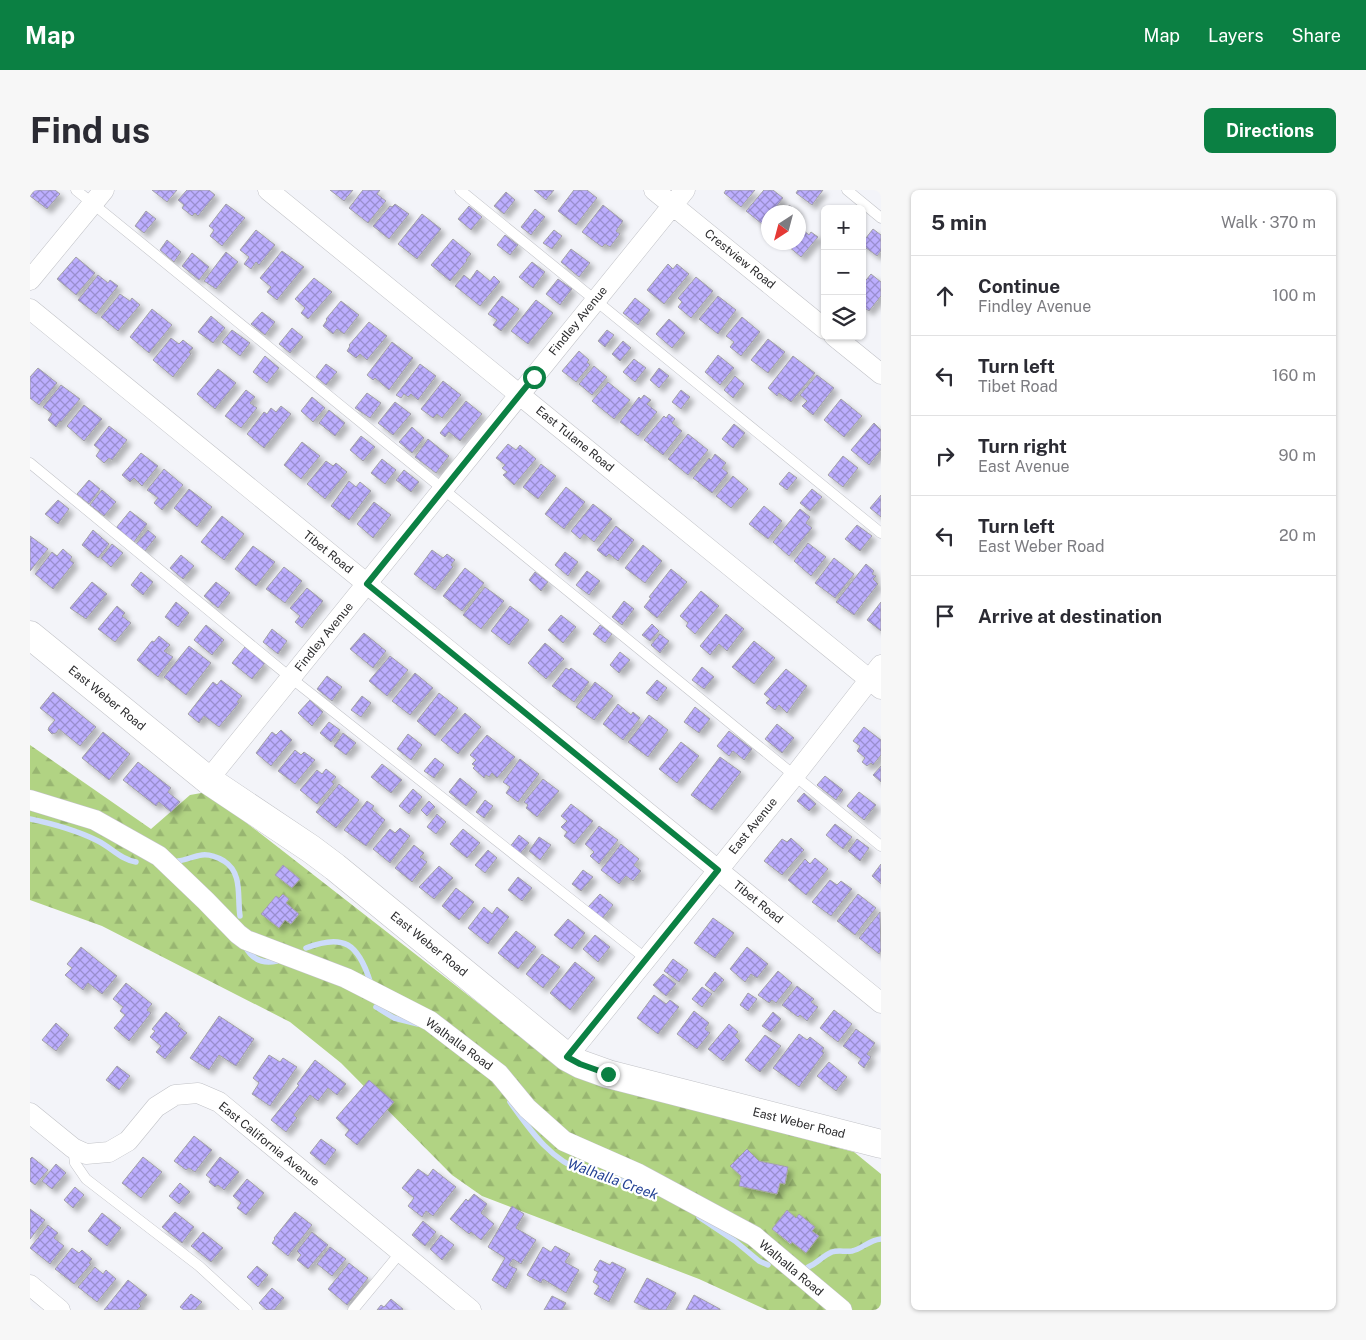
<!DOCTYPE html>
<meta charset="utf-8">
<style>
body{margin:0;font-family:"Public Sans",sans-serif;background:#f7f7f7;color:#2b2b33}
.controls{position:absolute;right:15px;top:15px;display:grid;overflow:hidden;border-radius:8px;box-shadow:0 1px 4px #0004}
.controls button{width:45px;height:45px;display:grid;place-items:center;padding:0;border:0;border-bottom:1px solid #e1e1e2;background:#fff;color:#2b2b33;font:25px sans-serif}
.compass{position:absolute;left:731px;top:15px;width:45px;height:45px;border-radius:50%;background:#fff;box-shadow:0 1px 4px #0004;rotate:216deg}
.stop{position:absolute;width:15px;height:15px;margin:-11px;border:4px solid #0b8043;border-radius:50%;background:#fff}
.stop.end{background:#0b8043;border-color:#fff;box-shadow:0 1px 5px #0008}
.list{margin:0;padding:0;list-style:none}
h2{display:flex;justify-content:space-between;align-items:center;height:65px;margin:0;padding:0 20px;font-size:21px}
h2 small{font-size:16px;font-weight:400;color:#7c7c81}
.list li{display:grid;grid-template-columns:32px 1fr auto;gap:15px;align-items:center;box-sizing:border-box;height:80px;padding:0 20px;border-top:1px solid #e1e1e2}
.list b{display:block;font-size:19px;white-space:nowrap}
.list p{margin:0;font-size:16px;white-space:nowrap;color:#7c7c81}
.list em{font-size:16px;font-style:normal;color:#7c7c81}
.icon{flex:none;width:28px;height:28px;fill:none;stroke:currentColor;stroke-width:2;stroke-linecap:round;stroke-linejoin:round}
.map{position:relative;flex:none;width:851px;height:1120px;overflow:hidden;border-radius:8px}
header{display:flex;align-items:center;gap:30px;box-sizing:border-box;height:70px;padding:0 25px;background:#0b8043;color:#fff}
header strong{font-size:24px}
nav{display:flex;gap:28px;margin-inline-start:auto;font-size:18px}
.intro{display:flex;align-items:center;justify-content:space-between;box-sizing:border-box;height:120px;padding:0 30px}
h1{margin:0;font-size:35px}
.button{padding:12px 22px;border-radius:8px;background:#0b8043;color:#fff;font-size:18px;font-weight:700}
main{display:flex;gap:30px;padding:0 30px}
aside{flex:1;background:#fff;border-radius:8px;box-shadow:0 1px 4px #0004}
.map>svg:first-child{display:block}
</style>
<header>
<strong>Map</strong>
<nav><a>Map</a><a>Layers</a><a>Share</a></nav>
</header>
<div class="intro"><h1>Find us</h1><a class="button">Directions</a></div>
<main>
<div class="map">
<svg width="851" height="1120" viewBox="0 0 851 1120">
<defs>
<pattern id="forest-firs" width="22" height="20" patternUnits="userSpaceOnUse" patternTransform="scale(1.25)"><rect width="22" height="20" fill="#b1d383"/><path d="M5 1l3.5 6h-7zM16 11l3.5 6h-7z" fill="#98b571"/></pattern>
<pattern id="building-cross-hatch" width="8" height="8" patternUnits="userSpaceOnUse" patternTransform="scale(1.25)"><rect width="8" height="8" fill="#bcaefe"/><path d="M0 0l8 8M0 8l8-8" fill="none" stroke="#998ece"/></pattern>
<filter id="shadow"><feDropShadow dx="4.5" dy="4.5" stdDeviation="2.5" flood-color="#0004"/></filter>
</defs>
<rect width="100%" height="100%" fill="#f3f4f9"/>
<path fill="url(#forest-firs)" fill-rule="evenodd" d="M0,555L121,639L160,605L177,602L529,876L550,889L824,962L851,984V1118L849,1120H737L669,1089L452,1006L422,985L311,873L260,832L72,736L0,710ZM253,675L270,689L262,698L245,685ZM253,704L259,709L256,713L269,724L261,734L255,730L249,738L232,724L246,706L249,708ZM717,959L729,971L758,977L755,994L750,993L747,1004L709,996L711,986L700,976ZM757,1020L766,1028L769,1024L785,1037L782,1041L789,1046L762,1052L760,1054L742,1039Z"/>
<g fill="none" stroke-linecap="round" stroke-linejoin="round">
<path stroke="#cddcfa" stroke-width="5.5" d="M0,629C24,634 46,640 68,651C82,658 90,669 106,672
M148,671C156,670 164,666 172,665C180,664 187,667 194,671C213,683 207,707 210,726
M215,756C222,770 233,774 247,771
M276,758C314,743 328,754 340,791
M346,817L364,828L388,834
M480,912C500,940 521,971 555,982C566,986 578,987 589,990C599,992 609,996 619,1000
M669,1027L705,1051L729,1071L738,1075
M778,1077C788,1073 792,1066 802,1062C808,1060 815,1062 822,1061C832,1059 839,1050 851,1049"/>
</g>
<path fill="url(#building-cross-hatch)" stroke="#a2a1a6" filter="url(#shadow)" d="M5,0H25L30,4L17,19L0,6Z
M122,0H147L137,12Z
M157,0H179L185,5L168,26L165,23L162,26L152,18L154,15L148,10Z
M300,0H323L314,11Z
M333,0H350L347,4L356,11L338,33L319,18Z
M504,0H524L516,10Z
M544,0H557L567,8L546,35L528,21Z
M696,0H725L711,17L694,3Z
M734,0H743L753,8L742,22H738V26L732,34L716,21Z
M768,0H793L782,15L766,3Z
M476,2L485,10L474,24L464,16Z
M196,14L215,28L192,56L180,46L184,40L179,36Z
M365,14L379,24L359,49L343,36L360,16L362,17Z
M573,15L593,31L586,41L590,44L580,57L575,54L572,57L552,42Z
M759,15L768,22H749L753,18L756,20Z
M439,16L452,27L441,40L428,29Z
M505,19L515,27L501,45L491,37Z
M116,21L126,29L114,43L105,36Z
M392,24L411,39L387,69L368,54Z
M772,39L779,45L781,42L788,47L771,67L758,56L761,52H768V44Z
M843,39L851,45V61L847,66L832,55V53Z
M226,40L245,55L229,75L226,72L221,79L214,74L219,67L210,60Z
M524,40L532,46L522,59L513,53Z
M475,45L488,55L480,65L467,55Z
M423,49L441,64L436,70L437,71L420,91L401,75Z
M137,50L151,62L144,72L130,60Z
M541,59L560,73L549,87L531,72Z
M252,61L274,77L247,110L237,102L241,97L230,88Z
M196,62L208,72L186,99L174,91Z
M162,63L179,77L169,90L152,76Z
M46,67L65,83L46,105L27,89Z
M502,72L515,82L503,98L489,87Z
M638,74L643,79L647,74L659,84L634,114L617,100Z
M447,80L460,91L464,86L470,92L450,116L425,96L434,85L440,90Z
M841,84L851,92V106L839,121L832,116V95Z
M68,85L78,93L80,90L88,96L66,124L48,110Z
M666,87L683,101L661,128L648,117L652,112L648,108Z
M284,88L302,102L278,129L271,123L275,118L265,109Z
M528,89L542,99L530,115L516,104Z
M90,104L100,111L102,108L110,115L88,141L71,127Z
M472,106L489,119L471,141L463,135L467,130L458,124Z
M688,106L706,120L688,144L669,129Z
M605,108L620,120L608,135L593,123Z
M506,110L523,123L498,154L481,141Z
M311,111L329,125L314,144L307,139L303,144L293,136L297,130L296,129Z
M122,119L142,135L119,163L100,147Z
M232,122L245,132L235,145L221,134Z
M181,126L195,138L183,153L168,142Z
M712,127L730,142L711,166L700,157L704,152L696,146Z
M639,129L655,143L642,158L626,144Z
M339,132L357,146L337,170L330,164L326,168L317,161L320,156L319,155Z
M262,138L273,147L260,163L249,154Z
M202,140L220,153L210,166L192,152Z
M577,140L584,145L575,157L568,151Z
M141,148L149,154L153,150L163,158L159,162L161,164L143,187L123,170Z
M738,149L755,162L738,183L721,170Z
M593,151L601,158L590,171L582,164Z
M362,152L383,168L359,200L345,188L343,190L337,185Z
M549,161L559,170L557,172L560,175L546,192L532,181Z
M688,165L704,178L690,195L675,182Z
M235,166L249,178L237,193L223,182Z
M763,166L785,183L761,212L749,203L747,206L738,198Z
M604,169L616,178L605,192L593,182Z
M296,174L307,182L296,195L286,187Z
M390,174L406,186L388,210L381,204L378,207L374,204L371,208L366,205Z
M564,176L577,187L562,205L549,194Z
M8,178L27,193L9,215L0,208V187Z
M629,178L639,186L629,198L620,190Z
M188,179L206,193L185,219L167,204Z
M787,185L804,198L783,225L772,216L777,211L770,205Z
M705,186L714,194L703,208L694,200Z
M413,191L431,205L412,228L407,224L403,228L391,219Z
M578,192L600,210L584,229L562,211Z
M31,195L50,209L31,232L30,231L26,237L18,230L22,224L13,217Z
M216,200L225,207L220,213L227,218L211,238L195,226Z
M651,200L660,207L651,219L642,212Z
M337,203L351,213L340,228L325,218Z
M614,205L621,210L617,214L627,222L608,246L590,232L609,207L611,209Z
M282,207L295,218L283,232L271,221Z
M811,209L832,226L814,247L794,230Z
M436,211L452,224L430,251L419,242L415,247L410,243Z
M365,212L381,224L363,245L348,233Z
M54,215L72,229L54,251L37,236Z
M251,216L261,224L234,258L217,244L234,222L237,224L241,218L246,222Z
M299,220L315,233L305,246L289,233Z
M639,224L645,229L642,233L652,241L633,265L614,250L634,226L636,228Z
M844,233L851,240V260L839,275L821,260Z
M704,234L715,243L703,258L692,249Z
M79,236L97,250L82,270L79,268L74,273L66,266L70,260L64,255Z
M382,237L394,248L382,263L369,252Z
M658,244L678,260L658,285L638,269Z
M331,246L345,257L333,271L320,260Z
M398,249L419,266L406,283L385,267Z
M272,252L290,266L271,289L254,275Z
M478,254L486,260L490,255L506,269L484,295L473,285L477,282L472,278L475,275L466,268Z
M111,263L128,276L112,296L104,288L100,292L92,285Z
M685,264L696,273L692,278L698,283L682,303L663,288L679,268L681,270Z
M813,266L828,278L813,297L798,285Z
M352,269L366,280L355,294L341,283Z
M296,271L303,276L306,273L317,282L295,309L277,294Z
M511,274L526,286L508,309L493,297Z
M134,279L153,295L132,320L124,313L128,308L117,300Z
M374,280L389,292L381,302L366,290Z
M759,282L767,288L757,300L749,294Z
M703,286L718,299L701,318L686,306Z
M59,290L70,299L59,314L47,304Z
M319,291L326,297L330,292L341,301L319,330L301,316Z
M536,297L555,312L534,339L515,324Z
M159,299L182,317L167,337L144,318Z
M782,299L792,307L780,321L770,313Z
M72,300L86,312L74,326L60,315Z
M851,305V327L840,318Z
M28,310L39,319L28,334L15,324Z
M344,312L361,325L343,348L327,334Z
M563,314L582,329L564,352L554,344L550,349L541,341Z
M734,316L752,331L738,349L719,334Z
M770,319L780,327L776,333L782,338L759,366L743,352Z
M100,321L117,334L104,352L86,338Z
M192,326L214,344L194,370L171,352Z
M827,335L842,346L830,361L815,349Z
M586,336L604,350L588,371L579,364L576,367L567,360Z
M63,340L79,354L68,368L52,355Z
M118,340L126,347L115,361L106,354Z
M0,346L18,359L0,381Z
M778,353L796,367L781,386L764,371Z
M82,354L93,363L81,377L71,368Z
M613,355L632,371L615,393L595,378Z
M223,356L245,372L226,396L205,379Z
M33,359L42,367L40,370L44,373L23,399L5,384L22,362L27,366Z
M402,360L413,368L417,364L425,370L421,375L423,377L405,400L384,384Z
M535,362L548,372L538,386L525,375Z
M151,365L164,376L153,389L140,378Z
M804,368L824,384L805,408L785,393Z
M836,374L844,381L842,384L846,386L843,389L848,394L824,425L806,412Z
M254,377L272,391L255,413L236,399Z
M435,378L454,393L432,421L413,406Z
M641,379L657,392L627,428L614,417L621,408L619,407Z
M557,381L570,391L559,405L546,395Z
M111,382L123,392L113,405L101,395Z
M505,382L518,392L511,401L499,390Z
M62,392L77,404L56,429L40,418Z
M186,392L200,403L188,418L174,406Z
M455,397L474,411L451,439L433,425Z
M277,398L293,411L272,438L265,432L270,426L260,418Z
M671,401L689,416L665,444L656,436L658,433L650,426Z
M594,411L604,419L592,435L582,427Z
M146,412L159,423L148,437L135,427Z
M851,412V441L837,430Z
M87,416L95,423L92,426L101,433L85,452L68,439Z
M480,416L499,430L479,455L461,441Z
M696,424L714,439L697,461L689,454L680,465L670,456Z
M531,425L546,437L533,453L518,440Z
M622,434L629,441L620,451L612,445Z
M176,435L194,450L182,465L164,450Z
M570,435L582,444L575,453L563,444Z
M242,439L257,451L248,464L233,452Z
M334,443L356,461L343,478L320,459Z
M630,444L639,451L630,463L621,455Z
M129,446L140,455L134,461L143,467L128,487L107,470L122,451L124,452Z
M724,451L745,468L724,494L702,477Z
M515,453L534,469L516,489L498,473Z
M159,456L181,473L156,505L134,487Z
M215,457L235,473L222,489L202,473Z
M590,462L600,470L589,483L580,475Z
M360,466L378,480L357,506L339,491Z
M672,477L684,487L674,499L662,490Z
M536,478L539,480L541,478L559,492L544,512L522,496Z
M756,479L777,496L757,523L749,515L745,520L736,513L740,509L734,504Z
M385,483L403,498L380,525L362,511Z
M297,486L312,497L302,511L287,499Z
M191,490L212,506L207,512L209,513L189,537L174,526L169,533L158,524L183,492L187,495Z
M627,490L637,498L627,511L616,503Z
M565,492L583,506L564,530L546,517Z
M23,502L66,537L50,556L29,539L26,543L22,544L18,540L19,537L25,530L10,518Z
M409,503L428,518L405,546L387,531Z
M332,506L341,513L331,527L321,520Z
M280,510L293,522L282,536L268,523Z
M588,514L601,525L603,522L610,528L593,550L573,534Z
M665,517L680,529L669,543L654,532Z
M435,523L451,537L428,564L411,550Z
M619,525L638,540L618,567L598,552Z
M299,532L310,540L301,552L290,543Z
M747,534L764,548L752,563L735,549Z
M834,537L851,550V565L843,575L841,573L837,576L832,572L835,568L827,561L830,556L823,551Z
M251,540L262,550L241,576L226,563L242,542L246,545Z
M699,541L722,559L714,570L703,561L699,566L687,556Z
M73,542L100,564L79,590L52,568Z
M313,543L326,553L316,565L304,556Z
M378,544L392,555L381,570L367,559Z
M457,545L485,567L467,588L462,583L459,587L456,585L454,588L443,578L445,576L442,574L446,570L440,565Z
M651,552L669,566L647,593L629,579Z
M265,560L271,565L274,562L285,570L265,594L248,581Z
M690,567L711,582L682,620L661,605Z
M405,568L414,575L404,588L394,581Z
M490,569L509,584L488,612L476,603L480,597L473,592Z
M108,572L141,598L138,602L150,612L141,622L129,612L126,616L93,590Z
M352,574L372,590L361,603L341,587Z
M851,576V592L843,585Z
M296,579L306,587L302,592L304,594L287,614L270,600L287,580L292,584Z
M795,586L813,600L806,610L787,595Z
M430,588L447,602L436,616L419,602Z
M513,589L529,601L507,627L496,618L498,615L494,612Z
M309,594L329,610L306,638L286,622Z
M383,599L392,607L379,624L369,616Z
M829,602L846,615L834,630L817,616Z
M774,603L786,614L779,621L767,611Z
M455,610L463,616L454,628L446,622Z
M337,611L344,616L342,619L355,630L336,656L314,640Z
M399,611L405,617L397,626L391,620Z
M541,614L563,631L544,654L534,646L537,642L531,637L537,631L531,626Z
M407,624L416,632L406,644L397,637Z
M805,634L822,647L813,659L796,645Z
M569,636L588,650L569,674L560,666L564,662L555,654Z
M370,638L380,646L360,673L343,659L360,639L365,643Z
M433,639L450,653L437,668L420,654Z
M489,645L499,653L489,665L479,658Z
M509,647L521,655L510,670L499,661Z
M761,648L774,660L752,685L734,671L752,649L757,652Z
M827,649L839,658L830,671L818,661Z
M591,654L609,669L604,675L611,681L603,691L596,686L589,694L571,680Z
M384,655L394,663L390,667L397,672L382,692L365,678Z
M458,660L467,668L455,683L445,675Z
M785,668L798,679L776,705L758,690L775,669L780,674Z
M851,674V694L842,686Z
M253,675L270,689L262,698L245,685Z
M409,676L423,688L404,709L389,697Z
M553,680L563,687L551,701L542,694Z
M488,687L502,698L492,711L478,700Z
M800,690L807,695L811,691L822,699L801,726L782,712Z
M426,698L444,712L429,730L412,716Z
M253,704L259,709L256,713L269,724L261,734L255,730L249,738L231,724L246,706L249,708Z
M570,704L583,715L572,729L558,717Z
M828,704L846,718L825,745L807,731Z
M454,717L462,724L467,717L479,727L458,754L438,738Z
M850,722L851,761L849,764L829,748Z
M683,728L704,743L685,768L664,753Z
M538,729L555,743L542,759L524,745Z
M486,741L506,757L488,779L468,763Z
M565,745L580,757L568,772L553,759Z
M51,757L87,786L72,804L58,793L53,800L35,785L42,778L37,774Z
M717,757L738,774L727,788L721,784L715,792L700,779Z
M512,764L530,777L513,798L496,784Z
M643,769L658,780L649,792L634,781Z
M545,772L565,788L540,820L520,803Z
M748,781L762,793L746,813L742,810L739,813L728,805Z
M685,782L694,790L684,802L675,795Z
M633,784L646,794L636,806L623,795Z
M96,793L122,814L117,820L121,823L99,851L84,838L95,825L90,821L93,817L83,809Z
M767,796L784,809L781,812L788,817L777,831L770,825L768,827L752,815Z
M672,797L682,804L672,817L662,809Z
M718,803L727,809L718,821L710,815Z
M624,805L636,814L640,810L649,817L628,844L607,828Z
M804,820L822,834L808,852L790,838Z
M664,821L679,833L675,839L680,843L667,859L647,844Z
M136,822L150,834L148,836L157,843L135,869L126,862L131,856L120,847L125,841L122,839Z
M743,822L751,829L741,842L732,836Z
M189,826L224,849L206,876L189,865L179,880L160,868Z
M26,833L39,845L26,861L12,850Z
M699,834L708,842L705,846L710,851L693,871L678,859Z
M826,839L845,853L837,864L841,867L834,878L828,873L831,869L813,856Z
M769,844L777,850L780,847L794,858L792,861L794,863L769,897L743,878Z
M735,845L751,856L730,882L715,870Z
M239,865L250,872L253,868L267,877L240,916L222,904L229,893L223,888Z
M285,870L316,894L307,905L298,898L288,911L280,905L264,925L267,928L256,942L241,930L269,895L267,894Z
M799,872L817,887L806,901L787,886Z
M87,876L100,886L89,900L76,890Z
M339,890L364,912L327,955L315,945L319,940L306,928Z
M164,946L182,960L165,982L159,978L156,980L144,971Z
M291,949L306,960L295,975L280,963Z
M717,959L729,971L758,977L755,994L750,993L747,1004L709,996L711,986L700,976Z
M2,967L18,980L5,995L0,991V969Z
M113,967L132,982L111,1008L92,993Z
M190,967L209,982L194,1000L188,995L185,997L179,992L181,989L176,985Z
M26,974L36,983L22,999L12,991Z
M388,979L398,986L403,979L426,997L403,1026L396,1021L392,1027L378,1016L384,1008L372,998Z
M217,989L234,1003L216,1025L207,1018L211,1013L203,1006Z
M150,993L160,1002L149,1014L139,1006Z
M45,997L54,1005L43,1018L34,1010Z
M444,1004L457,1014L451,1023L464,1034L451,1050L441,1042L439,1044L420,1029L436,1009L438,1011Z
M482,1016L494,1024L486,1038L506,1050L491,1074L483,1069L479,1075L487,1079L476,1099L462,1090L475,1068L458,1057Z
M0,1019L15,1030L0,1049Z
M757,1020L766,1028L769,1024L785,1037L782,1041L789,1046L776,1063L762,1052L761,1054L742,1039Z
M145,1022L164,1037L152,1053L132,1037Z
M265,1022L282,1035L258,1066L242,1053L245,1049L244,1048Z
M72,1023L91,1038L77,1056L58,1041Z
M393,1031L406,1042L395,1056L382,1045Z
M18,1035L28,1043L24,1048L34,1056L20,1074L0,1058Z
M173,1042L193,1058L181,1072L161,1056Z
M282,1042L298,1055L278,1079L267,1070L271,1065L267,1061Z
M411,1045L424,1055L412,1070L400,1059Z
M525,1056L540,1064L535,1072L549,1080L536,1103L513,1089L511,1093L497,1085L513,1057L521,1062Z
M300,1057L316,1069L302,1086L287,1074Z
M42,1058L49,1063L52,1060L62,1069L59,1073L61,1074L44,1094L25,1079Z
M570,1070L580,1075L582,1072L596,1079L579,1112L564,1104L569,1096L563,1092L568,1082L564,1080Z
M319,1073L338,1088L317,1115L298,1099Z
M227,1076L238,1085L228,1097L217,1087Z
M65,1077L73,1084L76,1080L86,1089L67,1112L48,1097Z
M617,1088L646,1103L636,1120H620L604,1112Z
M98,1090L117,1105L109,1114L111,1116L107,1120H74Z
M242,1098L254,1108L244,1120H237L229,1113Z
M161,1104L172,1112L165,1120H154L150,1117Z
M664,1105L690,1119V1120H656Z
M522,1106L536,1113L532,1120H514Z
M361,1109L373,1119L372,1120H347L351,1115L354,1117Z"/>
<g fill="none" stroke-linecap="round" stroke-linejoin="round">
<defs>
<path id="lane" d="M46,0L851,656
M430,0L851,343
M817,0L851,28
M0,273L261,488L615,768
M43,958L45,973L56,989L169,1076L217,1120
M323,1120L371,1062"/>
<path id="street" d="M238,0L851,499
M624,0L795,139
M0,90L74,0
M0,119L851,813
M804,146L851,184
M178,590L655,0
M0,610L65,630L129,666L176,711L208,744L216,750L316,788L400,831L469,884L497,918L534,951L609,984L724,1046L812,1120
M537,867L765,585L851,475
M0,923L43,958L56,964L79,962L98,951L126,917L145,905L168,903L189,912L441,1120
M0,1095L30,1120"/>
<path id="secondary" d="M0,445L178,590L281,659L305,677L537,867L550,874L578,884L851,954"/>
</defs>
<use href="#lane" stroke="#c1c2c7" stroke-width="11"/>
<use href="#street" stroke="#c1c2c7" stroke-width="21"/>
<use href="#secondary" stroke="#c1c2c7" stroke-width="29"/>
<use href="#lane" stroke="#fff" stroke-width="10"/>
<use href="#street" stroke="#fff" stroke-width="20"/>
<use href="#secondary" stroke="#fff" stroke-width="28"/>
</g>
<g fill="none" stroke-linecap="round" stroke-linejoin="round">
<path stroke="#0b8043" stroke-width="6" d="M504,187L337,394L688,680L537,867L550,874L578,884"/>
</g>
<g text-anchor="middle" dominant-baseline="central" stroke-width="4.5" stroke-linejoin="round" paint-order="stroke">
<g font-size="12" fill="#2c2c2e" stroke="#fff">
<text transform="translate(710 69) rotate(39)">Crestview Road</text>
<text transform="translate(548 131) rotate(-51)">Findley Avenue</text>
<text transform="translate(545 249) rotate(39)">East Tulane Road</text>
<text transform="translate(298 362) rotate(39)">Tibet Road</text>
<text transform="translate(294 447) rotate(-51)">Findley Avenue</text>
<text transform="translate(77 508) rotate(39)">East Weber Road</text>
<text transform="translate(723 636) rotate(-51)">East Avenue</text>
<text transform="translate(728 712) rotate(39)">Tibet Road</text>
<text transform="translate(399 754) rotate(39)">East Weber Road</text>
<text transform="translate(429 854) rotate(36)">Walhalla Road</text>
<text transform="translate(769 933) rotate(14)">East Weber Road</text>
<text transform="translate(239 954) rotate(39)">East California Avenue</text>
<text transform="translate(761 1078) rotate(40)">Walhalla Road</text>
</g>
<g font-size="14" font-style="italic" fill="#224194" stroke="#fff">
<text transform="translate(583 989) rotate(20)">Walhalla Creek</text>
</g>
</g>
</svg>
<div class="controls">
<button>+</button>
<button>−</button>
<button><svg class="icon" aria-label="layers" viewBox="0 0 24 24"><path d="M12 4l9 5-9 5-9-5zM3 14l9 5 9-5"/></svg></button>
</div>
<svg class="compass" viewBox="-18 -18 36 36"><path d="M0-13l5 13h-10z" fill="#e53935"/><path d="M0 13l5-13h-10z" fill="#7c7c81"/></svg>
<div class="stop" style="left:504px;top:187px"></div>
<div class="stop end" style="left:578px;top:884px"></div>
</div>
<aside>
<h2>5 min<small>Walk · 370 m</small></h2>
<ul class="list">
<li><svg class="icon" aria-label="ahead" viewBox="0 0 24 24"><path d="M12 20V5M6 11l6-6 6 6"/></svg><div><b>Continue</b><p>Findley Avenue</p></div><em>100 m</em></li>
<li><svg class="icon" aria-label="left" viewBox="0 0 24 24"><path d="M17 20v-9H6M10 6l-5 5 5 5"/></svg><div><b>Turn left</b><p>Tibet Road</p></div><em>160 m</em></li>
<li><svg class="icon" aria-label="right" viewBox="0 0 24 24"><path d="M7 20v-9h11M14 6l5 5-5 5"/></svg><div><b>Turn right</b><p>East Avenue</p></div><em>90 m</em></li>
<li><svg class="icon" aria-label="left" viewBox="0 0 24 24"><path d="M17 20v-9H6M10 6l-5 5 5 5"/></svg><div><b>Turn left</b><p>East Weber Road</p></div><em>20 m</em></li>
<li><svg class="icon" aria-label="arrive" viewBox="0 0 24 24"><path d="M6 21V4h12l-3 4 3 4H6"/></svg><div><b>Arrive at destination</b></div></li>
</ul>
</aside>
</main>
